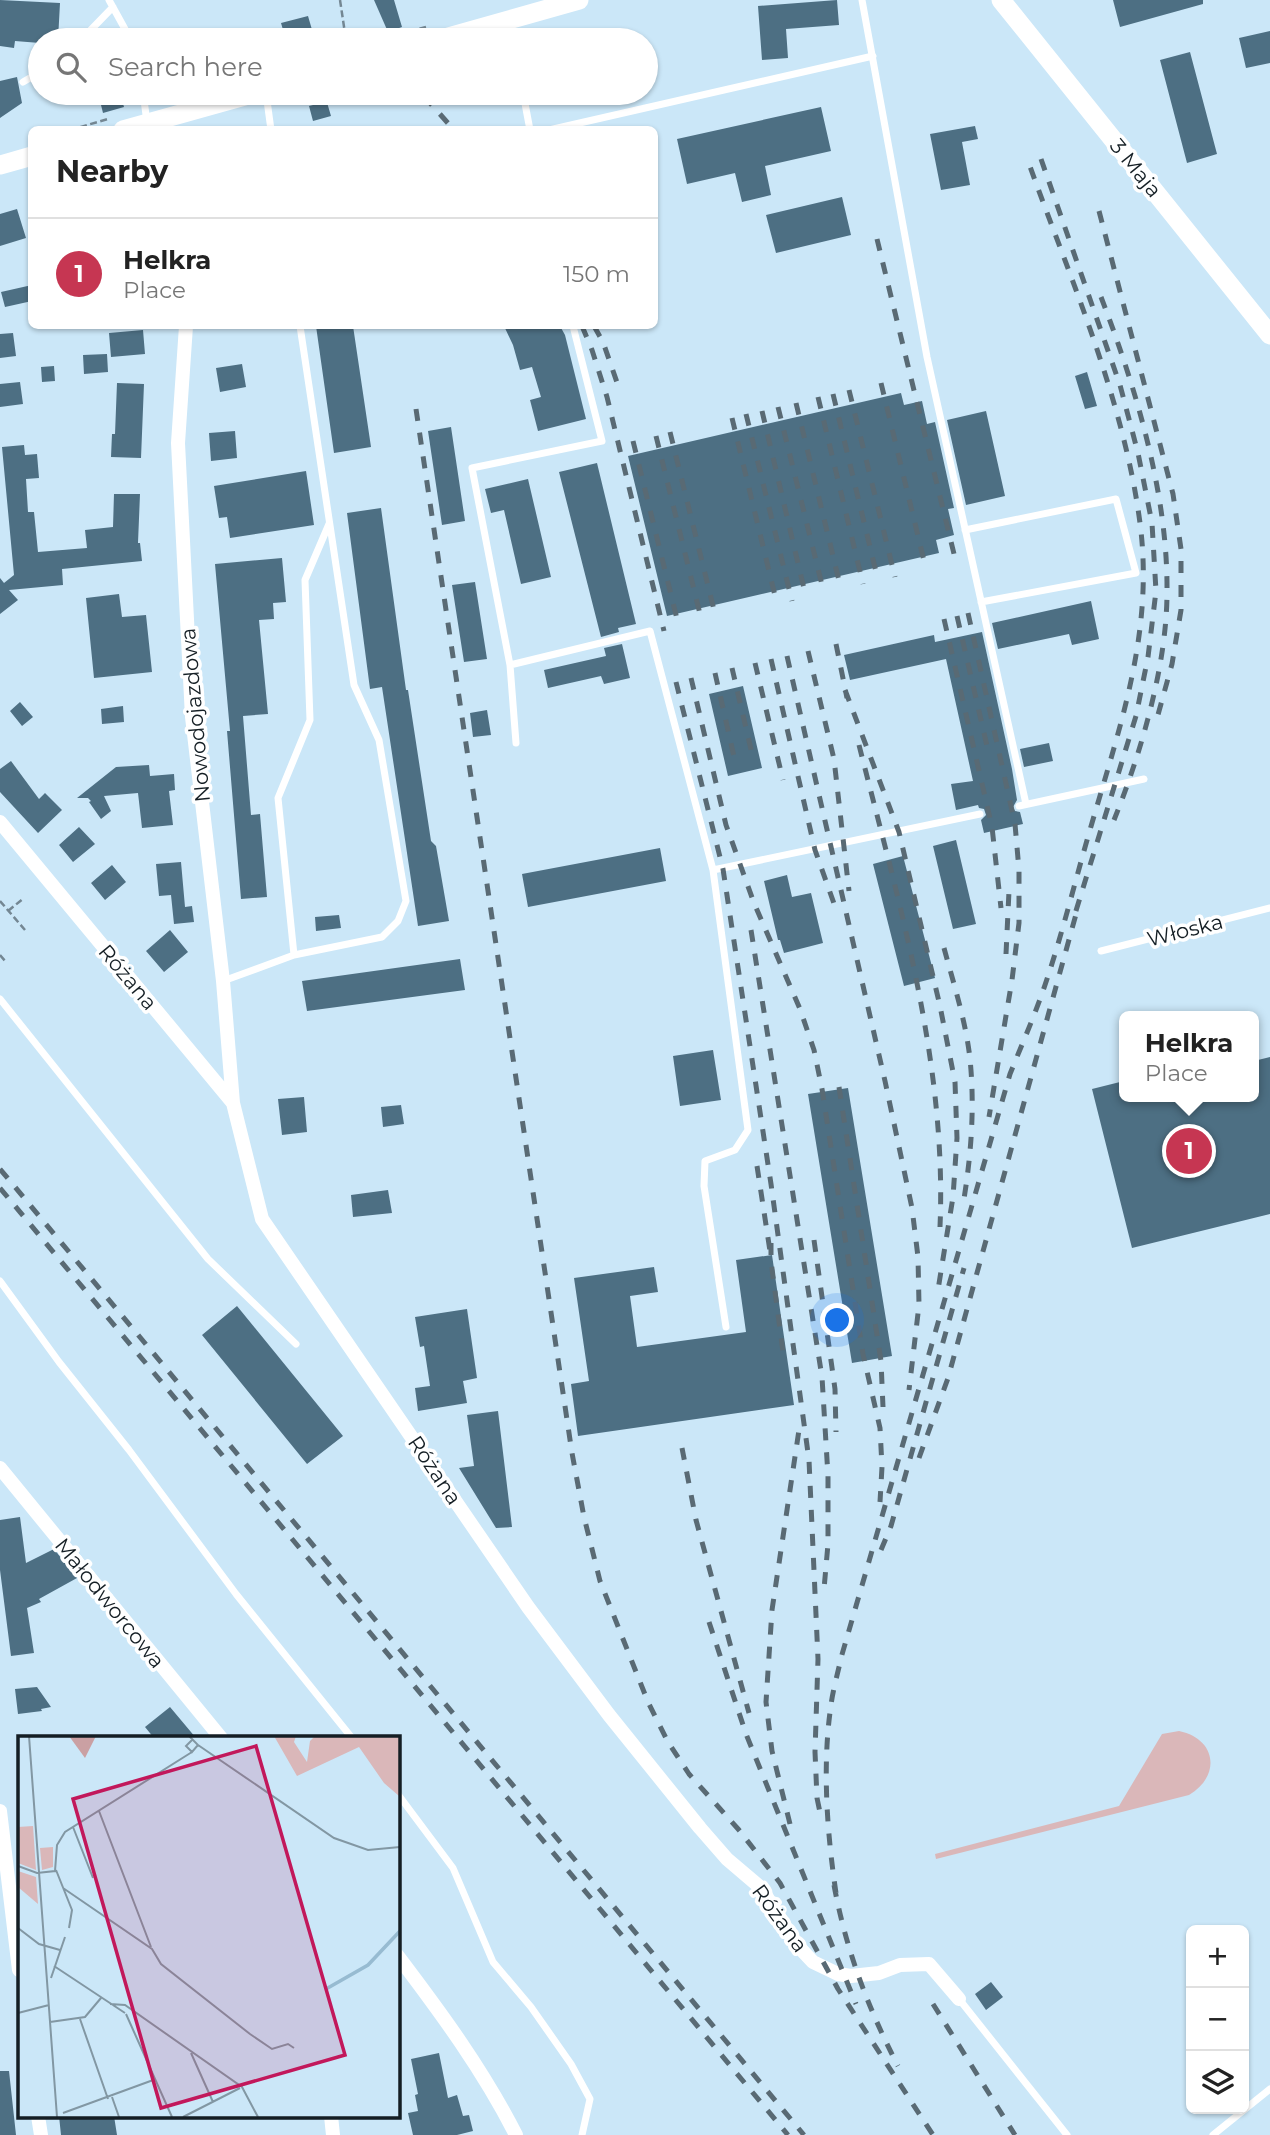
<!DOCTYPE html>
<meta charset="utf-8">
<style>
body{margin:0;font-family:Montserrat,sans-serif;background:#f2f2f2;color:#222}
.controls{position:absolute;right:21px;bottom:21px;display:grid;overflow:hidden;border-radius:10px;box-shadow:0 2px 5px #0004}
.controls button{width:63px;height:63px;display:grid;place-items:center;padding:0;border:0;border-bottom:2px solid #e0e0e0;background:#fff;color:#222;font:35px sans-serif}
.you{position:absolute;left:838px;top:1321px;width:24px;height:24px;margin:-18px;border:5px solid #fff;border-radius:50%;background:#1a73e8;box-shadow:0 0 0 10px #1a73e833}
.badge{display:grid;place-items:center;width:46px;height:46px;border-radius:50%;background:#c63652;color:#fff;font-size:23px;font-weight:700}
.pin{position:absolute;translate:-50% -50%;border:4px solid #fff;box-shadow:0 2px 7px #0006}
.popup{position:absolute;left:1119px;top:1011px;width:140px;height:91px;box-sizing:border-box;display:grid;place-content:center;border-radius:10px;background:#fff;filter:drop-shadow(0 2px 5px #0005);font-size:23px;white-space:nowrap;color:#767676}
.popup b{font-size:26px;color:#222}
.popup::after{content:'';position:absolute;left:50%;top:100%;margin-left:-14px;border:14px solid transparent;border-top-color:#fff}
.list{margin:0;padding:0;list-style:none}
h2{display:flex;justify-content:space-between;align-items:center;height:91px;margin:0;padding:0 28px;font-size:30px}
h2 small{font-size:23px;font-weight:400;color:#767676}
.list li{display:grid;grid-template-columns:46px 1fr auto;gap:21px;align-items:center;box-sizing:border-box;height:112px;padding:0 28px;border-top:2px solid #e0e0e0}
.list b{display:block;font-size:26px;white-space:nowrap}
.list p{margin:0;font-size:23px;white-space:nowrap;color:#767676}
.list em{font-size:23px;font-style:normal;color:#767676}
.icon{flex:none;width:38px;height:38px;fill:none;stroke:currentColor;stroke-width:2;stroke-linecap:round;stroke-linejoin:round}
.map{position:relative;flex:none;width:1270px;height:2135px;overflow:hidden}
.search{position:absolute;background:#fff;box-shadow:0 2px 5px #0004;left:28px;top:28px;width:630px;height:77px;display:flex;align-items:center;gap:18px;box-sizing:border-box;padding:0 24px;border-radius:38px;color:#767676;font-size:26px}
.panel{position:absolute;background:#fff;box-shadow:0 2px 5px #0004;left:28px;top:126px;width:630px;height:203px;border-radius:10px}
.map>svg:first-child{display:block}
</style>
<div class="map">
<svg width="1270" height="2135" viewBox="0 0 1270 2135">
<rect width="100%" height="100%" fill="#cbe7f8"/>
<path fill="#dab7b9" d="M1179,1731C1217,1739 1221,1776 1189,1795L936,1859L935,1854L1119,1806L1162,1734Z"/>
<path fill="#4d6f83" d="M0,0L60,3L58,40H40V43L15,41L14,48L0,46Z
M374,0H394L402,27L388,32Z
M837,0L839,25L786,29L788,58L762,60L758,6Z
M1113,0H1203V4L1120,27Z
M308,16L315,40H286L281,23Z
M1270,31V63L1246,68L1239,38Z
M1190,52L1217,154L1187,163L1160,60Z
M17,77L22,103L0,118V81Z
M115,93H120L124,107L103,113L99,97Z
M326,99L331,116L313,121L309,106L313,105L312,102Z
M821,107L831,151L765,166L771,195L742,202L735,173L687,184L677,139Z
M975,126L978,139L962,142L970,185L941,190L930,134Z
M842,197L851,235L776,253L766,215Z
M17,209L26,238L0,246V214Z
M32,285V301L5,307L1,292Z
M316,326H353L371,447L334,453Z
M504,326H560L565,335L586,419L538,431L530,400L541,397L532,367L520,370L513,345Z
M143,330L145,354L111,357L109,333Z
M13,333L16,356L0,358V334Z
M107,354L108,372L84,374L83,355Z
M242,364L246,387L220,392L216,368Z
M54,366L55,381L42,382L41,367Z
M1087,372L1097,406L1085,409L1075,376Z
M20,382L23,404L0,407V384Z
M117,383L144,384L141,458L111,457L112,434H115Z
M901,393L904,405L922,401L927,424L935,422L954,508L948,509L954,535L936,540L939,553L667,616L628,456Z
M986,411L1005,496L966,505L947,420Z
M451,427L465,521L442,525L428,431Z
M235,431L237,458L211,461L209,433Z
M24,445L25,455L37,454L39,478L26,479L28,512H34L38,552L87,548L85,530L113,527L114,494H140L138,543H140L142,561L62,569L63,585L9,590L18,600L0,614V578L4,583L14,575L2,447Z
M597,463L636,624L618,628L619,632L601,637L559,472Z
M306,471L314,525L230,538L227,517L219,518L214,486Z
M528,479L551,577L521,584L504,510L491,513L485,489Z
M381,508L406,690H408L431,841L436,846L449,921L418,926L382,687L370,689L347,513Z
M282,558L286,602L273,603L274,619L259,620L268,714L243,716L251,815L260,814L267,897L241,899L227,731H230L215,564Z
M475,582L487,659L464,662L452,585Z
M119,594L122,617L146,615L152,672L94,678L86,598Z
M1091,601L1099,639L1072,645L1069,634L998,649L992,623Z
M982,632L1012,769L1017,800L1013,807L1015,811L1020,812L1023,824L984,833L981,820L986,815L984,809L979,808L978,805L956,810L951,784L973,781L946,659L850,680L844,655L934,635L935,642Z
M622,644L630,678L604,684L601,676L548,688L544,670L606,656L604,648Z
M743,686L762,768L728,776L709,694Z
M20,702L33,717L22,726L10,711Z
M123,706L124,722L102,724L101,709Z
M487,710L491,735L473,737L470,713Z
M1049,743L1053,761L1024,767L1020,749Z
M11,761L39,799L45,793L62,810L38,833L0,792V769Z
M149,765L150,776L174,774L175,790L169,791L173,825L142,828L138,793L104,796L111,811L101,819L89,802L91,801L88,798H77L116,767Z
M79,827L95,844L73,862L59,845Z
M956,840L976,924L953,929L933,846Z
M660,848L666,881L528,907L522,874Z
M903,856L935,978L904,986L873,864Z
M181,862L185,907L192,906L194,922L174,924L171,895L159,896L156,864Z
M112,865L126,882L105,900L91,883Z
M787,875L792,897L811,893L823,943L784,953L780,940H778L764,881Z
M339,915L341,928L316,931L315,917Z
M170,930L188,952L164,972L146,951Z
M460,959L465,990L307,1011L302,981Z
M713,1050L721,1100L680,1106L673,1056Z
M1270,1057V1214L1132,1248L1092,1089L1124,1081V1097H1254V1061Z
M848,1088L892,1356L852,1363L808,1094Z
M304,1097L307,1132L282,1135L278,1099Z
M401,1105L404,1124L383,1127L381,1107Z
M388,1190L392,1213L353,1217L351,1195Z
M772,1255L794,1405L578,1436L571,1384L589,1381L574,1278L654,1267L658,1292L630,1296L637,1347L746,1332L736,1260Z
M237,1306L343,1436L307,1464L202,1335Z
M467,1309L477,1378L463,1381L467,1403L418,1411L415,1388L430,1386L424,1346L420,1347L415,1317Z
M498,1411L512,1527L496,1528L459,1468L474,1466L467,1415Z
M20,1517L26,1563L54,1549L77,1578L39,1599L41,1602L27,1608L34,1653L11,1656L0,1570V1520Z
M37,1687L51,1707L41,1709L42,1711L18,1714L15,1689Z
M170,1707L196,1738H154L145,1727Z
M991,1982L1003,1997L986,2010L975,1994Z
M439,2053L448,2098L457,2095L463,2116L469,2115L473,2131L457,2135H413L408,2113L418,2111L415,2095L418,2094L411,2059Z
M0,2071H9L16,2135H0Z
M59,2116H114L117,2135H61Z"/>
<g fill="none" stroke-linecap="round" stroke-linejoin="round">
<path stroke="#748793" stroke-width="2.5" stroke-dasharray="7 3.5" stroke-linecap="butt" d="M340,0L346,40
M379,40L426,27
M70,130L108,119
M0,901L25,930
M8,911L24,898
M0,955L6,962"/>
<path stroke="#fff" stroke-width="7" d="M109,0L131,40
M862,0L927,357L1026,804
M505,22L510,40
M81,40L113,7
M23,82L40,72
M143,93L147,122
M266,93L271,130
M523,93L530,130
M549,130L873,56
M965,530L1116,499L1136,573L981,602
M510,665L650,631L713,870L748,1130L735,1150L705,1161L704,1186L726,1327
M516,743L510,665L472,468L602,441L573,326
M1019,806L1144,779
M713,870L980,814
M1101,951L1270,908
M294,955L278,798L310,720L305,580L329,524
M223,981L294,955L382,937L398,921L406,901L379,740L354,685L300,326
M0,999L208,1259L296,1344
M0,1281L59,1362L129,1450L236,1594L352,1738
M397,1793L453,1868L493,1962L531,2007L571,2064L590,2099L582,2135
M959,1999L1067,2135
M1213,2135L1270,2089"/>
<path stroke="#fff" stroke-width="14" d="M186,326L178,443L192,717L223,981L233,1103
M0,822L233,1103L262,1219L528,1607L609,1715L700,1828L727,1859L761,1888L797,1945L813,1962L838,1974L851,1976L879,1973L900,1965L929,1964L959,1999
M0,1468L221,1738
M0,1811L19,1970
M397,1955C441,2013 483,2070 516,2135
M38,2116L41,2135
M331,2116L333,2135"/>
<path stroke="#fff" stroke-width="19" d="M1001,0L1270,335
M438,40L579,0
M123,130L256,93
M0,165L32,156"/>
<path stroke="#596a74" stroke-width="5" stroke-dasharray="12 12" stroke-linecap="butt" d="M424,96L454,130
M1041,159L1120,385L1138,453L1152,523L1156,591L1148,657L1136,716L1075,914
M1099,211L1173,494L1181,549V610L1172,664L1156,722
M877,239L956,562
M1101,297C1136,388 1168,494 1167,592C1167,665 1141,753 1114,820
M582,326L592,350L607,397L664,631
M594,326L603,342L620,391
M881,383L926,569
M849,390L895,577
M833,394L878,580
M818,397L863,584
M796,403L841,589
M778,407L824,593
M416,409L572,1453L584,1517L600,1581L648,1702L668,1742L689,1774L739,1830L780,1883L838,1989L933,2135
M762,411L806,597
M746,414L792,601
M732,418L777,604
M670,432L716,618
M656,436L702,622
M633,441L679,627
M968,613L1015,824L1019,870V923L1012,980L989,1117
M957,616L987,746
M944,619L992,827L1001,908
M836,644L847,698
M808,651L834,759L849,891
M787,656L885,1081L912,1208L918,1257L919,1305L909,1390
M771,659L815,850L837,912
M755,663L783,780
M732,668L753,758
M715,673L735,761
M691,678L726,825L754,903L800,1009L814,1050L822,1089L863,1354L880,1428L882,1467L880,1502
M676,682L723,869L771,1184L809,1460L818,1659L815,1752L817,1798L821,1817
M845,690L899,832L940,1006L955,1082L957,1138L953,1197L937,1296
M859,745C899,903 947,1063 940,1227
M751,930L822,1377L828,1476V1544L824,1589
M944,948C954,985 966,1022 970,1059C975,1108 971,1157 963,1205
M1006,954L1009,891
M839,1087L881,1361L883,1407
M757,1166L770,1251
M0,1169L804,2135
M0,1188L788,2135
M814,1240L835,1389L836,1432
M771,1243V1261L783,1352
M682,1448L696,1520L749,1713
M919,1458L948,1378L1078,907
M881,1550L891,1526L964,1268
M709,1622L746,1734L856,2004
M790,1824L772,1751L766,1702L772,1610L799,1430
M834,1885C846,1950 868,2008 898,2066
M836,1893C827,1833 822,1766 831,1705C833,1689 838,1673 841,1658L1010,1074C1022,1044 1035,1015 1045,985C1063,932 1076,877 1092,823C1121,723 1154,630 1140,523C1124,400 1070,278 1028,161
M933,2004L1015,2135"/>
</g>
<g text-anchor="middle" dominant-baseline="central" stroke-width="7" stroke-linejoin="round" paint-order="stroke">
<g font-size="21" fill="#141e24" stroke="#fff">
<text transform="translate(1136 168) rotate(51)">3 Maja</text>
<text transform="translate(195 715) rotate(-95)">Nowodojazdowa</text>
<text transform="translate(1185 930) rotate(-14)">Włoska</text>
<text transform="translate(128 977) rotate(50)">Różana</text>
<text transform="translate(435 1470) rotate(56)">Różana</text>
<text transform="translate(110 1603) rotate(51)">Małodworcowa</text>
<text transform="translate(780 1918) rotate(54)">Różana</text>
</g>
</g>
<g transform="translate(18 1736)">
<rect width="382" height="382" fill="#cbe7f8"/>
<path d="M256,0H278L276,6L289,26L292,5L297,0H381V60L366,47L341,11L279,40ZM15,90L18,134L0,127V91ZM35,111V131L24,134L22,112ZM0,135L18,141L20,168L0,151Z" fill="#dab7b9"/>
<path d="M51,0H78L67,22Z" fill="#caa0a3"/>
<path fill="none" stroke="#97bbd1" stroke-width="3.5" d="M308,253L350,229L382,195"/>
<path fill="none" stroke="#8297a3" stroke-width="2" d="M11,0L39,381M171,0L180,9L174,16L168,10L174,4M180,9L316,102L350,114L382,111M81,75L133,211M55,91L75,142M0,130L19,137L37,135L39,109L47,96L174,16M38,134L54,174L51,192M45,152L134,213L143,228L232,298L254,313L270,308L276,312M0,192L21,208L42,214M36,230L107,277M33,242L47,201M92,268L107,269L224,351L240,381M0,277L31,269M108,278L154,381M62,283L90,363M32,286L67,281L83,262M173,317L195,366M94,361L101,381M45,377L138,343M165,381L222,352"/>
<path fill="#c2185b" fill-opacity="0.15" stroke="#c2185b" stroke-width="3.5" d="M238,10L327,319L143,372L55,63Z"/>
<rect width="382" height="382" fill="none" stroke="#141e24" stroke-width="3.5"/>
</g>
</svg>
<div class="controls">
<button>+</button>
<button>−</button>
<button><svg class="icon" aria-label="layers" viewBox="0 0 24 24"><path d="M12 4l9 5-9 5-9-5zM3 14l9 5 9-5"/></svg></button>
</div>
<div class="you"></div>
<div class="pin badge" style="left:1189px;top:1151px">1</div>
<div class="popup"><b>Helkra</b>Place</div>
<div class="search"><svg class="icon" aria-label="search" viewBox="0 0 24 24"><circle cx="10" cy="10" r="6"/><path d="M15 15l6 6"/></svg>Search here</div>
<section class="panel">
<h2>Nearby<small></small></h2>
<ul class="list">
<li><span class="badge">1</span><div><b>Helkra</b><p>Place</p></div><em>150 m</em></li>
</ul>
</section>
</div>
